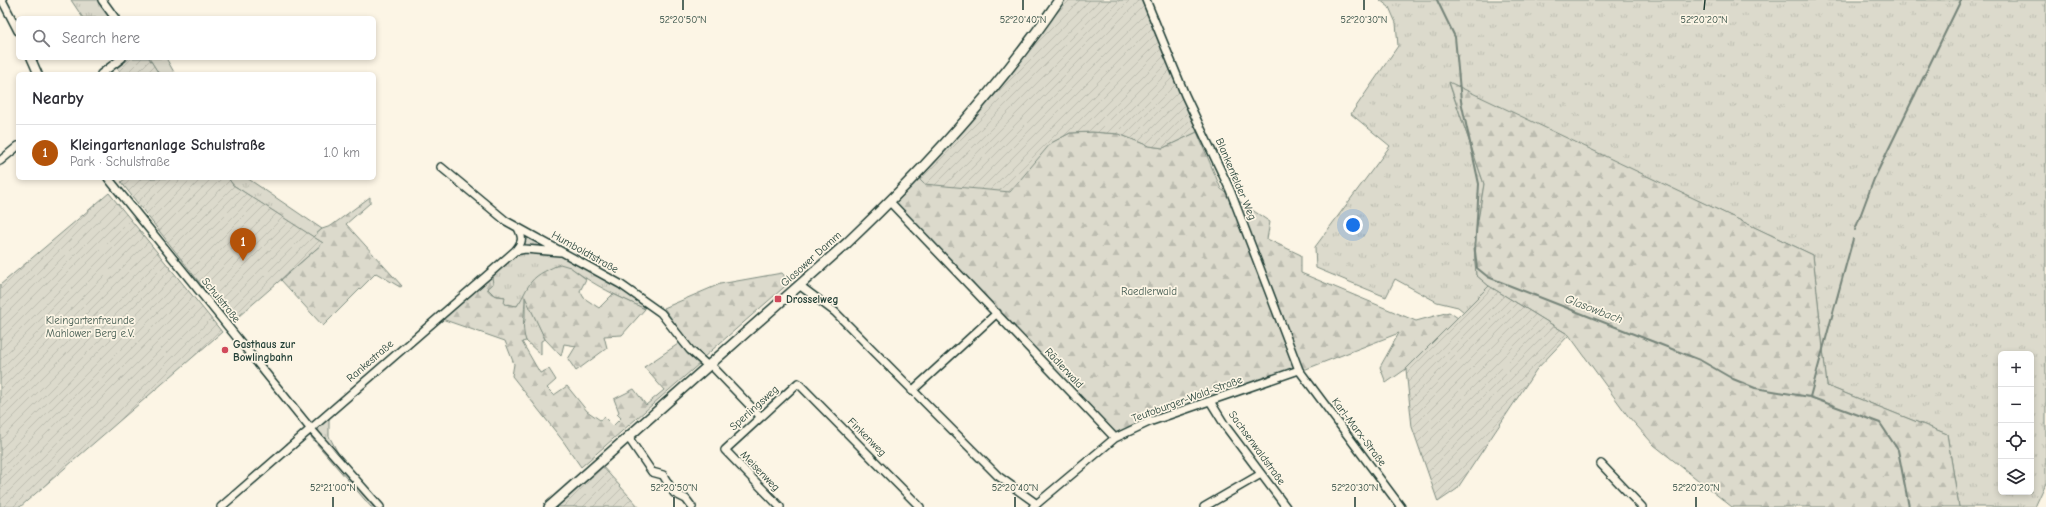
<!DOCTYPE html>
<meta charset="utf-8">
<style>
body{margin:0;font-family:"Comic Neue",sans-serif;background:#f2f2f3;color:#2b2b33}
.controls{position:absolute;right:12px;bottom:12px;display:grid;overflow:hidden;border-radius:6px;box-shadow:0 2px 6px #0003}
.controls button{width:36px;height:36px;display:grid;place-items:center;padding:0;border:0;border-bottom:1px solid #e1e1e2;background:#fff;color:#2b2b33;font:20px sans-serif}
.you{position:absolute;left:1353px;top:225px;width:14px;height:14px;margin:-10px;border:3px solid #fff;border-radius:50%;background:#1a73e8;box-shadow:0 0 0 6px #1a73e833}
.badge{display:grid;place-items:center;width:26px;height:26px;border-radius:50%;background:#b45309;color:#fff;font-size:13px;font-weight:700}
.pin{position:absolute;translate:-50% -33px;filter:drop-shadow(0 1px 2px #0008)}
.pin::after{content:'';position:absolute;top:21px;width:14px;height:12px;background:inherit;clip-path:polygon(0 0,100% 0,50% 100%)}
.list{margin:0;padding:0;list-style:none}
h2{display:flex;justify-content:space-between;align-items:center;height:52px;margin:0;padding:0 16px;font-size:17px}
h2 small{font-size:13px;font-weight:400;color:#7c7c81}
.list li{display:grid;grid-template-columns:26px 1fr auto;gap:12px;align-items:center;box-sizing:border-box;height:56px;padding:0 16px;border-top:1px solid #e1e1e2}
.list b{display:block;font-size:15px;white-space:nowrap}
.list p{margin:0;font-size:13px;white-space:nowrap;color:#7c7c81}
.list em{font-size:13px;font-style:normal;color:#7c7c81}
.icon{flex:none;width:22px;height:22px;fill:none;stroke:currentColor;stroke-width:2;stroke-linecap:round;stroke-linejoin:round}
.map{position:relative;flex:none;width:2046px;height:507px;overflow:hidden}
.search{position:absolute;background:#fff;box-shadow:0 2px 6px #0003;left:16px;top:16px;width:360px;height:44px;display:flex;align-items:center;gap:10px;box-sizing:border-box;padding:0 14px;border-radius:6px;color:#7c7c81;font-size:15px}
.panel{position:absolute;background:#fff;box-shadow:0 2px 6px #0003;left:16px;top:72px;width:360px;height:108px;border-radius:6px}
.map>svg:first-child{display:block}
</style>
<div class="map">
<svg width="2046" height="507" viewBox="0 0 2046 507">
<defs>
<pattern id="grass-tufts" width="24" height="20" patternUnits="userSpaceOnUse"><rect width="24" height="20" fill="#dcdacc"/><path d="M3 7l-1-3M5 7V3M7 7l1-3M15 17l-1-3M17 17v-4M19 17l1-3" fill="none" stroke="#bcbcb0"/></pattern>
<pattern id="forest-firs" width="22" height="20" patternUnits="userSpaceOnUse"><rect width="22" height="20" fill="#dcdacc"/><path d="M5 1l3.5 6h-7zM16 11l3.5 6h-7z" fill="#bcbcb0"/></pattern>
<pattern id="garden-furrows" width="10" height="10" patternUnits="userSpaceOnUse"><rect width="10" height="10" fill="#dcdacc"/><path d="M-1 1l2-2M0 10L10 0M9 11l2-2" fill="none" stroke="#bcbcb0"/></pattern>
</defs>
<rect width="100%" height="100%" fill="#fcf5e5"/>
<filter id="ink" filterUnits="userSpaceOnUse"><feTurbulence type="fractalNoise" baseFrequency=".025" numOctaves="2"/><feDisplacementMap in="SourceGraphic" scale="8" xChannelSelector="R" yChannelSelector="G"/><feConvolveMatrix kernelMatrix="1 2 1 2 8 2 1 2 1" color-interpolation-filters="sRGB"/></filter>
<g filter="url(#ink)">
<path fill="url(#grass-tufts)" stroke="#7e8c80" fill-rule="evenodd" d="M71,0H101L114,18H83Z
M1380,0H2046V483L2035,507H1959L1947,434L1827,386L1813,255L1449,83L1484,184L1474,245L1476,275L1489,286L1464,312L1458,307L1437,302L1395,279L1386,297L1316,268L1315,247L1390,146L1351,114L1398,46L1396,23L1389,7ZM2001,354H2031V492H2001Z
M149,58H166L175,74H159Z
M228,178H247L322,229L313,237L233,185Z
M531,237C546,245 559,254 573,263C596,276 631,286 645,309C619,297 593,285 570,267L525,296L545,339L541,341V355L526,341L522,331L525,320V296L517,306L503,304L505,297L494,295L487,288L486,278L524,239Z
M329,415V436L338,453L319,433L318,424Z
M310,436L313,437L374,507H371Z"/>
<path fill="url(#forest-firs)" stroke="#7e8c80" d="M1449,82L1813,255L1827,386L1947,434L1959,507H1732L1654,445L1628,416L1569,335L1489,286L1476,275L1474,245L1484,184Z
M1092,132L1119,134L1149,146L1163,148L1197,132L1221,189L1270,222L1267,239L1301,255V273L1416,321L1449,312L1458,318L1406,369L1386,383L1380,367L1399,333L1301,371L1114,435L895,201L922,173L1051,143L1070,133Z
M370,197V203L346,224L402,286L400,287L376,273L323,326L281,280L323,243L313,237L322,229L331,226Z
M560,264L570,267L586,279L580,291L584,298L599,308L613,294L645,309L622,335L604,336L607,348L576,371L568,359L576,346L564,344L561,356L545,339L525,297C525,312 521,328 526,341L522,342L540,373L549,369L556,380L547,388L554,395L567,386L587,411L600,420L604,417L613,426L621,418L617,414L619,412L614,399L634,389L646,405L664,390L644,367L681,342L700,363L581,467L563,441L512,376L514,364L505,341L439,318L486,278L492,277L493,284L487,288C490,296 498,296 505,297L504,304L517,306C523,298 525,290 531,282C538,273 550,269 560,264Z
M782,273L790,282L704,357L692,348L664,308L720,284Z"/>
<path fill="url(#garden-furrows)" stroke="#7e8c80" d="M1062,0H1142L1197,132L1163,148L1149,146L1119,134L1092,132L1070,133L1051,143L1010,192L924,184L920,180L922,173Z
M130,58H149L159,74H121L117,68Z
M126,178H228L233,185L323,243L231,323L121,182Z
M109,193L222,332L20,507H0V285Z
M1489,286L1569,335L1536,370L1457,489L1438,502L1412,427L1406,369Z
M601,465L639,507H553Z"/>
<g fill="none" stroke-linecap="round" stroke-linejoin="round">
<path stroke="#758479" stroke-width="2" d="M1437,0L1455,37L1461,101L1479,184L1475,251L1477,268L1488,277L1700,360L1733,379L1755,388L1810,397L1880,423L1898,450L1909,507
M1855,230L1874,179L1961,0
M1810,397L1853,239"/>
<defs>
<path id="minor" d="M2,0L18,31
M102,0L115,18
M1146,0L1185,95L1230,190L1299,370L1401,507
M31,58L38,74
M101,74L122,58
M0,161L18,146
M441,167L506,221L620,284L661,313L690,350L708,366
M108,178L310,428L380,507
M890,202L1115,438
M515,251L525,249L560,252
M799,285L835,312L998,476L1037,504
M710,364L760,416
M912,391L997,313
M1210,401L1226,427L1286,507
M628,437L652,472L663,475L674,493L686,499L692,507
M1601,464L1642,507
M221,507L515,251C523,242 523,238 518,228
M780,507L725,450L798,383L920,507
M1033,507L1115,438L1149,422L1299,370
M1204,507L1261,474"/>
<path id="tertiary" d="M549,507L847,243C926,168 998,90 1059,0"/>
</defs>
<use href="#minor" stroke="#1f3d34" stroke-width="10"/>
<use href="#tertiary" stroke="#1f3d34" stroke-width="12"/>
<use href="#minor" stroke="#fcf5e5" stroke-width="7"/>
<use href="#tertiary" stroke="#fcf5e5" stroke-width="9"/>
</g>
</g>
<path fill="none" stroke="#1f3d34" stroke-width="1.5" d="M683,10V0M1023,10V0M1364,10V0M1704,10L1705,0M333,507V497M674,507V497M1015,507V497M1355,507V497M1696,507V497"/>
<g fill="#d1495b" stroke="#fcf5e5" stroke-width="1.5">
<rect x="774" y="295" width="8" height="8" rx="2"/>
<circle cx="225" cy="350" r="4"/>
</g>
<g text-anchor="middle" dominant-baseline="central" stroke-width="3.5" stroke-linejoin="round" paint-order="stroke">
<g font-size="11" fill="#1f3d34" stroke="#fcf5e5">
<text transform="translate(1236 179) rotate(67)">Blankenfelder Weg</text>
<text transform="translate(585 252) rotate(29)">Humboldtstraße</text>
<text transform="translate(811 259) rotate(-42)">Glasower Damm</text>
<text transform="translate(221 300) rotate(51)">Schulstraße</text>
<text transform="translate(370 361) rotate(-41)">Rankestraße</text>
<text transform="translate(1064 368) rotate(47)">Rädlerwald</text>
<text transform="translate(1187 399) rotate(-20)">Teutoburger-Wald-Straße</text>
<text transform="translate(754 408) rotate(-42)">Sperlingsweg</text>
<text transform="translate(1359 432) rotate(53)">Karl-Marx-Straße</text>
<text transform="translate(867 437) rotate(45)">Finkenweg</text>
<text transform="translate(1257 448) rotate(54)">Sachsenwaldstraße</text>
<text transform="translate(760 471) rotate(46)">Meisenweg</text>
</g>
<g font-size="11" fill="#455c52" stroke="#fcf5e5">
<text x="1149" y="291">Raedlerwald</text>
<text x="90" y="320">Kleingartenfreunde<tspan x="90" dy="13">Mahlower Berg e.V.</tspan></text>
</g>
<g font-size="11" font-weight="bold" fill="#1f3d34" stroke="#fcf5e5" text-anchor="start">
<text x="786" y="299">Drosselweg</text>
<text x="233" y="344">Gasthaus zur<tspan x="233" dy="13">Bowlingbahn</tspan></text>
</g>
<g font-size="12" font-style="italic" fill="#435a51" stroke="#fcf5e5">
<text transform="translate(1594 309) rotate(21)">Glasowbach</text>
</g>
</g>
<g font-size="10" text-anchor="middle" fill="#1f3d34" stroke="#fcf5e5" stroke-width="3.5" stroke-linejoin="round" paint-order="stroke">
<text x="683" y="23">52°20'50"N</text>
<text x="1023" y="23">52°20'40"N</text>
<text x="1364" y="23">52°20'30"N</text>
<text x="1704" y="23">52°20'20"N</text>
<text x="333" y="491">52°21'00"N</text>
<text x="674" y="491">52°20'50"N</text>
<text x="1015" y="491">52°20'40"N</text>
<text x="1355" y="491">52°20'30"N</text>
<text x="1696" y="491">52°20'20"N</text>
</g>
</svg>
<div class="controls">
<button>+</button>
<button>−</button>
<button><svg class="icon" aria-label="locate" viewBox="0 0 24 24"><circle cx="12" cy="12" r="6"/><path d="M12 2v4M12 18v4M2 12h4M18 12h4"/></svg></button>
<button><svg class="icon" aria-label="layers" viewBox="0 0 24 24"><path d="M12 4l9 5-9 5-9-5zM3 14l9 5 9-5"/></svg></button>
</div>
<div class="you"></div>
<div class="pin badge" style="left:243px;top:261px">1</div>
<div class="search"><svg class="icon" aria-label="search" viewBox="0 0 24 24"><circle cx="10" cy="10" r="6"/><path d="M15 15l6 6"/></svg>Search here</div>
<section class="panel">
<h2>Nearby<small></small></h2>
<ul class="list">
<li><span class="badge">1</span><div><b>Kleingartenanlage Schulstraße</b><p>Park · Schulstraße</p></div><em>1.0 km</em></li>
</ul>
</section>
</div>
